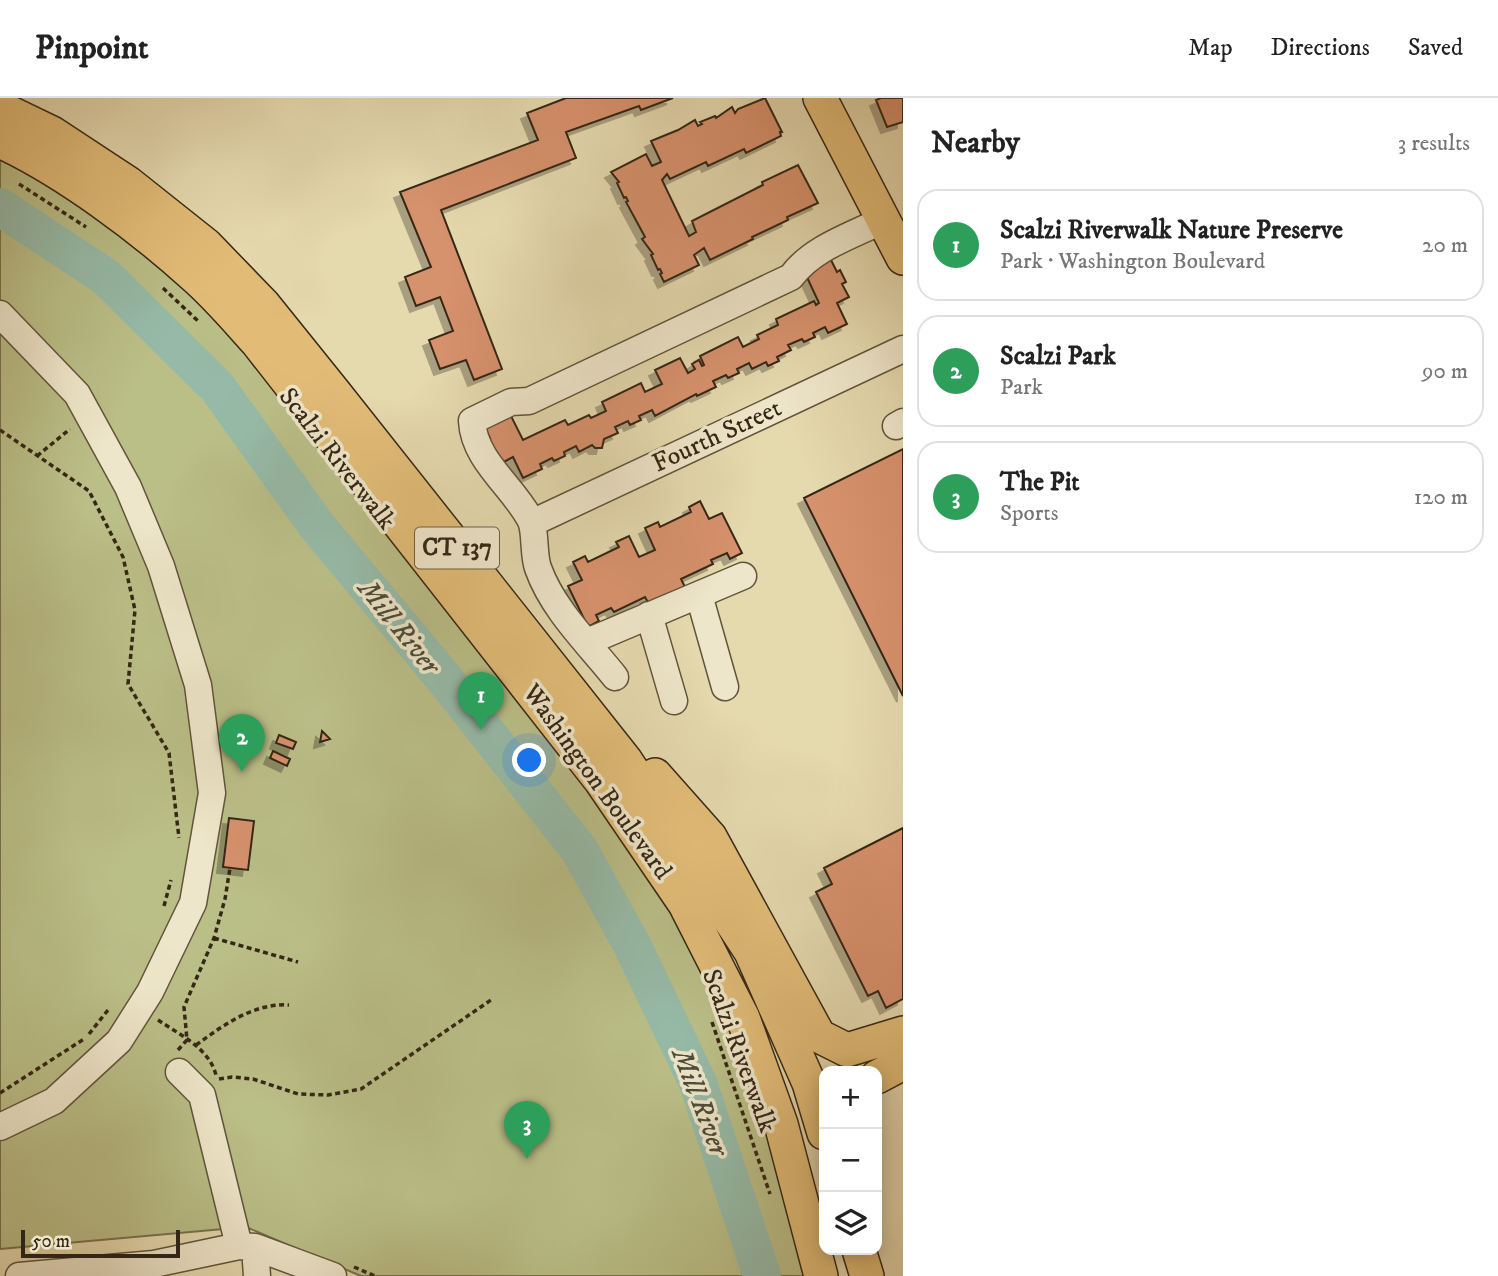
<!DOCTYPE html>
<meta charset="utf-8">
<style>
body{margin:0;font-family:"IM FELL DW Pica",serif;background:#f6f6f6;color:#222}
.controls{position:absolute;right:21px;bottom:21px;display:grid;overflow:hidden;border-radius:14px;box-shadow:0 4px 18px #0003}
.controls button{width:63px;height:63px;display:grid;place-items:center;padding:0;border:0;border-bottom:2px solid #e0e0e0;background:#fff;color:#222;font:35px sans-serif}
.scale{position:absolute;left:21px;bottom:18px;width:159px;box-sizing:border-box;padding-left:7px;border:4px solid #352715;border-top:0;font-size:19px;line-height:24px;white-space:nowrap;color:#352715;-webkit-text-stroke:5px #eee6ca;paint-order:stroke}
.you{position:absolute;left:530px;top:663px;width:24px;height:24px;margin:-18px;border:5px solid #fff;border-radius:50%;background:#1a73e8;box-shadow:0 0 0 10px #1a73e833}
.badge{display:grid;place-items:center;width:46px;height:46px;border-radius:50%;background:#8f2418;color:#fff;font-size:23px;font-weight:700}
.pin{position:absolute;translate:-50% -58px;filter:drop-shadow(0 2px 4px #0008)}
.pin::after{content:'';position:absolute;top:37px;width:24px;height:21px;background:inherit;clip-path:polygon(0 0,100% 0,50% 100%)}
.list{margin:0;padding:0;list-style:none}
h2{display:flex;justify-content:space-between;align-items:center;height:91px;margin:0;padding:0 28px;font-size:30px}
h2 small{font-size:23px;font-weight:400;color:#767676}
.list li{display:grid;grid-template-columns:46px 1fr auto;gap:21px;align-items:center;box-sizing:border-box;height:112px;margin:0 14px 14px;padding:0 14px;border:2px solid #e0e0e0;border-radius:21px}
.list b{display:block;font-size:26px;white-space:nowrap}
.list p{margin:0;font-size:23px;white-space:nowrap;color:#767676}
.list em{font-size:23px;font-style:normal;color:#767676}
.icon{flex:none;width:38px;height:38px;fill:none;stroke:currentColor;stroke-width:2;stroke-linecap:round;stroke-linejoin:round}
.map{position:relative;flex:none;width:903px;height:1178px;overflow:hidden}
header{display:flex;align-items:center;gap:42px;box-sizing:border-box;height:98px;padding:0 35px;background:#fff;border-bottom:2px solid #e0e0e0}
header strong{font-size:33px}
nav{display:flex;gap:38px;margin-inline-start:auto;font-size:24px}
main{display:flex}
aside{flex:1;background:#fff}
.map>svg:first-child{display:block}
</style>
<header>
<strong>Pinpoint</strong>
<nav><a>Map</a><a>Directions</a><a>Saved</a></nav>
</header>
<main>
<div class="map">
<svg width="903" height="1178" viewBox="0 0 903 1178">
<defs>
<filter id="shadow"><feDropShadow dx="-6" dy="6" stdDeviation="0" flood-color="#0004"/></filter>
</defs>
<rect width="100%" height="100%" fill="#e5d9ae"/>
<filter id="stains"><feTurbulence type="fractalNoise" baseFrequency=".00286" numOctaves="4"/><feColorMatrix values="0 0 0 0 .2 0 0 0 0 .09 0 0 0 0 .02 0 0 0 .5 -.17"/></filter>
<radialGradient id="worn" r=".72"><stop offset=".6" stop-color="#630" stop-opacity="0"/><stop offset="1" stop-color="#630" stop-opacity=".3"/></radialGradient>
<path fill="#babe87" stroke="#78724e" stroke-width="2" d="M0,54L92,110L227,227L573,662L699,858L756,991L806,1178H361L246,1129L0,1151Z"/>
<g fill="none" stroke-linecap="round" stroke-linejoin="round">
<path stroke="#96baa7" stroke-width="38" d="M0,109L106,179L217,289L317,428L447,584L580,753L632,847L698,985L762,1178"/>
</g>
<path fill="#d6916d" stroke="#352715" stroke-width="2" filter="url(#shadow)" d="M566,0H673L641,12L639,8L566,34L576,60L441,112L502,271L474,282L466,262L440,271L429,242L453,233L440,199L416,208L405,179L431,169L400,94L538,42L527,15Z
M765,0L782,34H780L781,38L746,55L744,51L708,68L706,64L670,81L667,76L662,82L689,138L696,134L692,123L763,87L762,84L798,67L818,105L787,119L788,122L752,139L753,141L710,162L704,150L694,157L699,167L664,184L660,176L662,175L660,171L658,172L651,157L653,156L642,141L645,139L626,104L628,103L626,99L624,100L617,85L619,84L611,74L646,56L652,68L654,67L661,64L651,43L678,32L695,22L698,28L702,26L700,24L715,18L716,20L732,9L735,15L738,11Z
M881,0H903V24L887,29L876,2Z
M830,160L837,174L840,172L846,184L842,186L849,199L837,205L847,226L828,235L825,229L813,235L815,239L804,244L802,241L788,247L791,252L777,259L779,263L768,268L766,264L752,271L749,265L737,271L739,275L728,280L726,277L713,283L716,289L697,298L696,296L655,318L652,312L639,318L641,322L630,327L628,323L615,329L618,335L604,341L602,350H595L592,347L579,354L576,348L564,354L565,358L554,363L552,360L540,366L542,371L523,380L513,359L502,365L486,341L490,340L483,326L509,314L523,342L565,322L568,327L589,317L591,320L606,313L602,304L641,285L645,294L662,286L655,272L680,260L688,275L695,271L692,266L699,262L702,268L704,267L700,258L738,239L743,249L759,241L757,237L778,227L776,221L814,203L816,207L819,205L804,173Z
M903,351V598L804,400Z
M700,403L709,421L722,415L742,455L730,461L727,455L711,462L713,466L681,481L686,491L650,508L645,499L614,514L611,510L596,517L599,523L588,529L568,488L582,482L573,464L585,458L588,464L619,449L616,444L629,438L639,459L655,452L645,430L658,424L660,429L691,414L689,409Z
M322,633L330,641L320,644Z
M279,637L296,644L293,651L276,645Z
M273,653L290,661L287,668L270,660Z
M229,720L254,723L248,772L223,769Z
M903,730V901L886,910L878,893L868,898L816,794L832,786L824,770Z"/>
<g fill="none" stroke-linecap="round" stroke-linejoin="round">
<defs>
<path id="minor" d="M0,216L77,296L128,389L161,468L198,587L212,695L193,805L150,894L119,943L54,1003L0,1029
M896,328L903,324
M532,425L903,251
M699,497L725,589
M649,517L674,603
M587,544L743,478
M615,579C588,545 553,512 538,470C533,456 536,435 531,423C514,389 474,363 472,323L511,304L529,303L791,179C812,150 851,138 883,122
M179,974L202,997L239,1148
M255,1149L257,1178
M19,1178L154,1166L239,1148L255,1149L333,1178"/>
<path id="major" d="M820,0L903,160
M0,10L52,35L128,85L206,147L264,207L334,294L626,663L751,854L809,985L824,1035
M0,43C65,73 141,130 194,178C217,198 237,222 257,244L601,683L685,806L743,920L781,1026L821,1178
M655,677L710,739L819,938L847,952L903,935
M877,979L903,965
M859,1152L867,1178"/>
</defs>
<use href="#minor" stroke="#61543b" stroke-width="29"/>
<use href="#major" stroke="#352715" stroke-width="36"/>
<path stroke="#352715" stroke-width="3.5" stroke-dasharray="5 3.5" stroke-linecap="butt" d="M19,86L86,129
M163,190L198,223
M0,332L89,393L123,459L135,512L128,586L169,655L179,740
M37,358L70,331
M164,808L171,782
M214,840L298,864
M158,922C180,937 209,950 216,977
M712,924L770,1096
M89,936L108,912
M196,947C224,927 253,905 289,907
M178,952L187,942L184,909L214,840L225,801L230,770
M219,981L232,979L253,981L298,996L328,997L361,991L491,902
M0,995L84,941
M354,1169L375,1178"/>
<use href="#minor" stroke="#eee6ca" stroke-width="26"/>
<use href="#major" stroke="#e2bc77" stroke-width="33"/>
</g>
<g text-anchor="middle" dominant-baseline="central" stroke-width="7" stroke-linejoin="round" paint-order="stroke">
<rect fill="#eee6ca" stroke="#6c604b" stroke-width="2" x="415" y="429.5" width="84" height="41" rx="5"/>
<g font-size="24" font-weight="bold" fill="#352715">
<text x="457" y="450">CT 137</text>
</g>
<g font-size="26" fill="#352715" stroke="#eee6ca">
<text transform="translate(717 338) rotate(-25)">Fourth Street</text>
<text transform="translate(337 361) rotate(52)">Scalzi Riverwalk</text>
<text transform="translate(597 684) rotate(54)">Washington Boulevard</text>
<text transform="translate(739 953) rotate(70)">Scalzi Riverwalk</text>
</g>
<g font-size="28" font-style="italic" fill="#4d4c3a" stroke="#eee6ca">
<text transform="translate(399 529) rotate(51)">Mill River</text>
<text transform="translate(700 1004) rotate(69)">Mill River</text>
</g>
</g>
<rect width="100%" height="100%" filter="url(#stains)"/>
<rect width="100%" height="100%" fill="url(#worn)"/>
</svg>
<div class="controls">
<button>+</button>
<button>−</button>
<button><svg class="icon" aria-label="layers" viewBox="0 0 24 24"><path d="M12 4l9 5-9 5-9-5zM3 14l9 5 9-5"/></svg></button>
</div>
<div class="scale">50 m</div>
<div class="you"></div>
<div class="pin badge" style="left:481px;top:632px;background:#2e9e5b">1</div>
<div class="pin badge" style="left:242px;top:674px;background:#2e9e5b">2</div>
<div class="pin badge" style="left:527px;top:1061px;background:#2e9e5b">3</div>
</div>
<aside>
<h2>Nearby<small>3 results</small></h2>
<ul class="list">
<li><span class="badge" style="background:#2e9e5b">1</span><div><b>Scalzi Riverwalk Nature Preserve</b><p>Park · Washington Boulevard</p></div><em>20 m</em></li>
<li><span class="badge" style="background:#2e9e5b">2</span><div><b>Scalzi Park</b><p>Park</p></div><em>90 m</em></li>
<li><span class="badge" style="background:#2e9e5b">3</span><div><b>The Pit</b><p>Sports</p></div><em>120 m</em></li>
</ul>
</aside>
</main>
